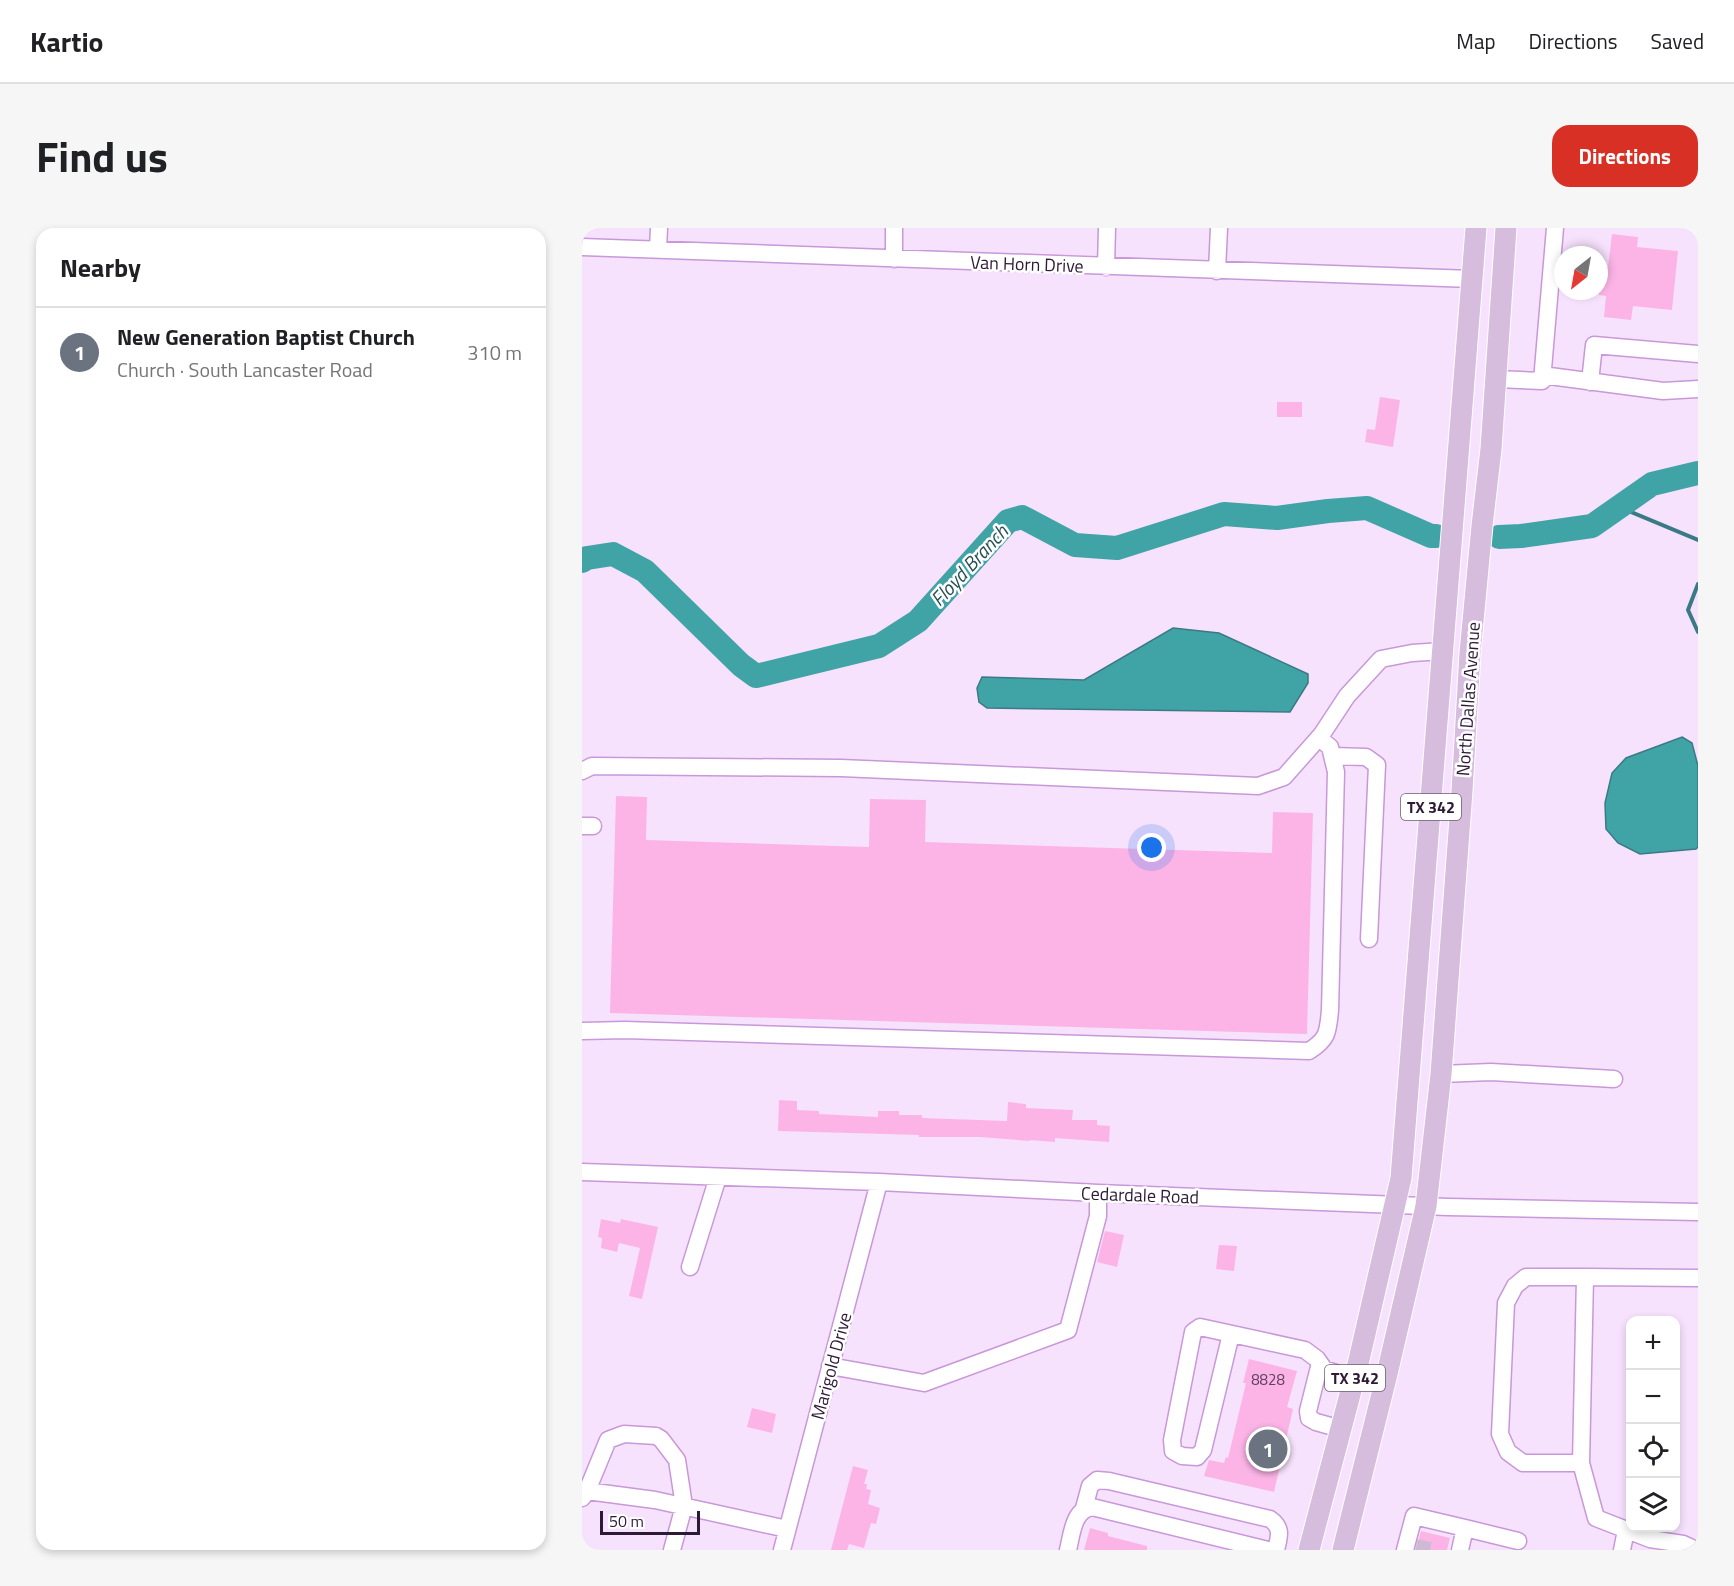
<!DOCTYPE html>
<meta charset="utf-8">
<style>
body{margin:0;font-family:"Titillium Web",sans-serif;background:#f6f6f6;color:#202124}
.controls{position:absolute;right:18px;bottom:18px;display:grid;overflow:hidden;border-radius:12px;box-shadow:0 3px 9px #0003}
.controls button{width:54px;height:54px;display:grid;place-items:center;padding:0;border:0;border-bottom:2px solid #e0e0e0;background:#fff;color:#202124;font:30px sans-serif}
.compass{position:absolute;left:972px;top:18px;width:54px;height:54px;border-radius:50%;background:#fff;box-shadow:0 3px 9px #0003;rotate:211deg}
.scale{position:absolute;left:18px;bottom:15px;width:100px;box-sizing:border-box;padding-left:6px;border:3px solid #2d1a34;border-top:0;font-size:16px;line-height:21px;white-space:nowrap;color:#2d1a34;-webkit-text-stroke:4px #fff;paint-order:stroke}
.you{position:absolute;left:570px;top:620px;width:21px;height:21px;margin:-15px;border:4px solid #fff;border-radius:50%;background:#1a73e8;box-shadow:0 0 0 9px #1a73e833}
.badge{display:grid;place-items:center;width:39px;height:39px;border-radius:50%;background:#d93025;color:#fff;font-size:20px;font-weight:700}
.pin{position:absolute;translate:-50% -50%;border:3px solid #fff;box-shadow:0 2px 6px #0006}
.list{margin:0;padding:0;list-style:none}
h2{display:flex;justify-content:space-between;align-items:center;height:78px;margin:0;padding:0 24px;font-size:26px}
h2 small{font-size:20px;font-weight:400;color:#757577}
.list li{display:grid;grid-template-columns:39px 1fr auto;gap:18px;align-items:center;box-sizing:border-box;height:90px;padding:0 24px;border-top:2px solid #e0e0e0}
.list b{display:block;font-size:22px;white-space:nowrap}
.list p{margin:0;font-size:20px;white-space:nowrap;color:#757577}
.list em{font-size:20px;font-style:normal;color:#757577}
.icon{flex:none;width:33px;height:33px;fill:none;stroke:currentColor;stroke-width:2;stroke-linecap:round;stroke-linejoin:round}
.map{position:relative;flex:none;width:1116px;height:1322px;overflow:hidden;border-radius:18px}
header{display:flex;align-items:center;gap:36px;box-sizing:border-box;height:84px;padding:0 30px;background:#fff;border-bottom:2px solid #e0e0e0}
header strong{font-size:28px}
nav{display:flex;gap:33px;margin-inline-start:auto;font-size:21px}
.intro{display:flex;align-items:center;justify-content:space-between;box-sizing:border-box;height:144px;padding:0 36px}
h1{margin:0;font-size:42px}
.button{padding:15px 27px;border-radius:18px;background:#d93025;color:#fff;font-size:21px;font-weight:700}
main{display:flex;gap:36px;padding:0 36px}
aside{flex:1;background:#fff;border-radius:18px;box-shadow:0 3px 9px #0003}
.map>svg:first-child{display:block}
</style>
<header>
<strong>Kartio</strong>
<nav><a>Map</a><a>Directions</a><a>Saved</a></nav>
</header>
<div class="intro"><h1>Find us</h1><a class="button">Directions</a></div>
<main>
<aside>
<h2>Nearby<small></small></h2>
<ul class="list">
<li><span class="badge" style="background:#6b7280">1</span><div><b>New Generation Baptist Church</b><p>Church · South Lancaster Road</p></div><em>310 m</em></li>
</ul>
</aside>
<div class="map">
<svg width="1116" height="1322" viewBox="0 0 1116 1322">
<rect width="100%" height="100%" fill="#f7e2fd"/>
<path fill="#40a3a6" stroke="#3a7a84" stroke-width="1.5" d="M591,400L637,405L726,446V455L708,484L405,480L397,474L395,460L400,449L502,452Z
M1100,509L1110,515L1116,538V619L1114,621L1058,626L1036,615L1024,601L1023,575L1030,545L1044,530Z"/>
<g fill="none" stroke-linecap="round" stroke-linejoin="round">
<path stroke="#3a7a84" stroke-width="4" d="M1037,279L1116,312
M1116,356L1106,382L1116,404"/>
<path stroke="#40a3a6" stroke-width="24" d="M917,309L939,308L1010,298L1070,256L1116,245
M0,333L5,330L31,326L63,343L159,437L174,448L297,418L336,393L426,293L440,289L493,317L535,320L642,286L695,290L746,283L785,280L849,308H854"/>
</g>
<path fill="#fcb4e7" d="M1030,6L1056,9L1055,19L1096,23L1090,82L1051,78L1049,92L1022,89L1024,68L1017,67V38L1026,39Z
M798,169L818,172L811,219L783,214L785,201L793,202Z
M695,174H720V189H695Z
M34,568L65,569L64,612L287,619L288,571L344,572L343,614L690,625L691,584L731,585L725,806L28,785Z
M197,872L215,873V882L237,883V886L296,889V883H317V887H340V890L425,893L426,874L444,876V880L491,882L490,892H515V897L528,898L527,914L473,910V914L448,912V913L398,909H337V907L303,906L196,903Z
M19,991L38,995L39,991L76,999L60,1071L47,1068L58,1020L37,1015L35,1024L19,1020L20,1010L16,1009Z
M523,1003L542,1007L535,1039L515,1034Z
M637,1017L655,1018L652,1043L634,1041Z
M667,1131L715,1143L705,1179L711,1181L692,1264L622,1248L627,1232L642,1235L644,1229L646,1230L664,1155H661Z
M170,1180L194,1186L190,1205L165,1199Z
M271,1238L286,1242L282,1256H285L284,1261L289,1262L286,1276L298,1280L294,1296L289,1295L282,1320L267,1316L265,1322H249Z
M508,1300L526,1305V1308L565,1318V1322H502Z
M839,1303L868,1310L865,1322H834Z"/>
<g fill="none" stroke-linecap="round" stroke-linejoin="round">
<path stroke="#cfbad5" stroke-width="16" stroke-dasharray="16 8" stroke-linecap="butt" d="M834,1319L848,1322"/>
<defs>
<path id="minor" d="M0,19L890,51
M76,21L77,0
M312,31V0
M524,39L525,0
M635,43L637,0
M960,147L1081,163L1116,161
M914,151L960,153L973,0
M1008,154L1012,117L1116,126
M751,528L784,529L795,537L787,711
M0,543L10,538L259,540L676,558L702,549L740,506L765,468L799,431L830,425L861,423
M0,598H11
M0,803L43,802L727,823C746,811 746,804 748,782L754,544L748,519L737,510
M859,846L909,844L1032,851
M0,944L297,954L516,965L866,979L1116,984
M108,1039L136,949
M649,1106L621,1222L615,1229L600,1228L591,1223L590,1212L611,1104L618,1099L723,1122L735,1131L742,1141L772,1151
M738,1135L726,1183L727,1190L734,1194L759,1201
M248,1138L342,1155L486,1102L516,988V965
M999,1235H941L926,1224L918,1206L924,1075L933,1058L944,1049H1003
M5,1263L73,1272L205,1301
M0,1270L5,1263L26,1212L42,1206L74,1208L79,1211L95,1232L102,1278L90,1322
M502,1280L508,1258L515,1252L527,1253L688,1291C701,1300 697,1309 694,1322
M883,1300L936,1313
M200,1322L297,954
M486,1322C490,1306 491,1282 510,1279L686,1322
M823,1322L832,1288L883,1300L878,1322
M1040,1322L1044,1302
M1114,1322L1101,1316L1068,1311L1014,1290L999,1235L1003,1049L1116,1050"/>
<path id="major" d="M727,1322L776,1136L819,950L894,0
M761,1322L805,1146L844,978L859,846L880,563L888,425L900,298L909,221L924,0"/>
</defs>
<use href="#minor" stroke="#c898d8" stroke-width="19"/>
<use href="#major" stroke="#fff" stroke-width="23"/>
<use href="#minor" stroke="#fff" stroke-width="16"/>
<use href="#major" stroke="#d6bdde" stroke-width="21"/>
</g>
<g text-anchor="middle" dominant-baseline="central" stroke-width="5" stroke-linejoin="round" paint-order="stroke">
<g font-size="15" fill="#614061">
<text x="686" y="1151">8828</text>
</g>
<g fill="#fff" stroke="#6c5f71" stroke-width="1.5">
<rect x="819" y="566" width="60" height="26" rx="4.5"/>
<rect x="743" y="1137" width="60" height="26" rx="4.5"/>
</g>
<g font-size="16" font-weight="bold" fill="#2d1a34">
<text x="849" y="579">TX 342</text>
<text x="773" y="1150">TX 342</text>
</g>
<g font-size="18" fill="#2d1a34" stroke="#fff">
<text transform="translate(445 36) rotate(2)">Van Horn Drive</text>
<text transform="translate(886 471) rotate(-86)">North Dallas Avenue</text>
<text transform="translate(558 967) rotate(2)">Cedardale Road</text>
<text transform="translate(249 1138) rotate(-75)">Marigold Drive</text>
</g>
<g font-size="20" font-style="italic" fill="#265253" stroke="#fff">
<text transform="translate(387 337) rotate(-47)">Floyd Branch</text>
</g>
</g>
</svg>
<div class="controls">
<button>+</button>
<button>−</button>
<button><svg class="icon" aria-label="locate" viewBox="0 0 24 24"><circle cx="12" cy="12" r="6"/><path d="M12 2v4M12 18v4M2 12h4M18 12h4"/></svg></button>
<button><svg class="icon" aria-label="layers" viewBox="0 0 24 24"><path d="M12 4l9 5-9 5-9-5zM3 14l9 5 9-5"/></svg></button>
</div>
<svg class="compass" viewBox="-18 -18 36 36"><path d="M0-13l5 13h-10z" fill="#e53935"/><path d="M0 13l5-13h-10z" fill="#757577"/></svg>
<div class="scale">50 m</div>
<div class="you"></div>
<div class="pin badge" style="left:686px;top:1221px;background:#6b7280">1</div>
</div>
</main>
